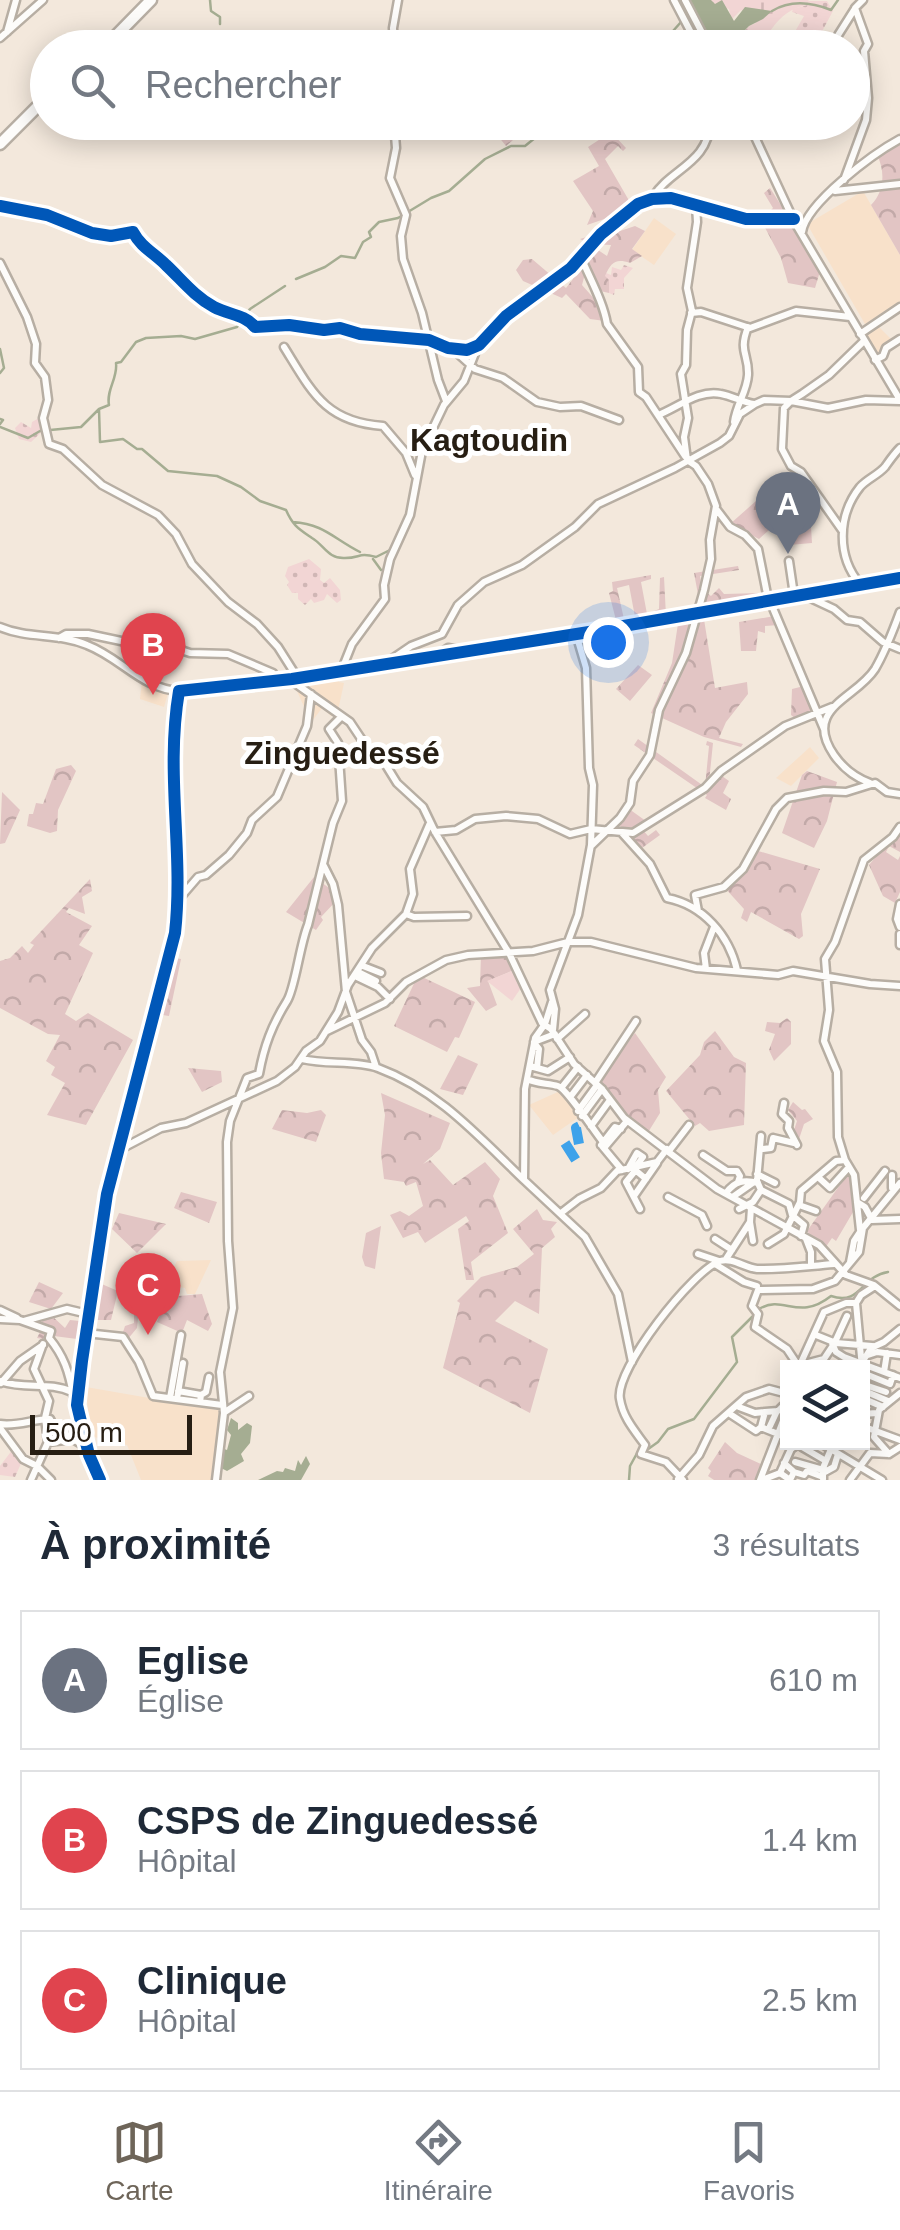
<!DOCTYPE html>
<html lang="fr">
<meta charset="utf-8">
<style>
body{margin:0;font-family:Helvetica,sans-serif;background:#f2f2f3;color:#1f2937}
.controls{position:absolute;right:30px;bottom:30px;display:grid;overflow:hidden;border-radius:0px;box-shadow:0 5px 25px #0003}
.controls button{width:90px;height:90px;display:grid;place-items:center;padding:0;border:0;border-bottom:2px solid #e0e1e3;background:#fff;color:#1f2937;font:50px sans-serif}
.scale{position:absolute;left:30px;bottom:25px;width:162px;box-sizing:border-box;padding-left:10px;border:5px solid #271e13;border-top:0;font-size:28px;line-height:35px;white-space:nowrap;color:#271e13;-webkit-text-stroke:8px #fff;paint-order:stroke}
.you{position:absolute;left:608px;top:642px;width:35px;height:35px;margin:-25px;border:8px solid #fff;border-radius:50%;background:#1a73e8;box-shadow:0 0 0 15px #1a73e833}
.badge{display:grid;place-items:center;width:65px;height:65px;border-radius:50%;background:#6e6559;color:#fff;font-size:32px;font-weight:700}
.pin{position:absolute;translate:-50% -82px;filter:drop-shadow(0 2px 5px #0008)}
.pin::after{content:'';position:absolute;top:52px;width:35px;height:30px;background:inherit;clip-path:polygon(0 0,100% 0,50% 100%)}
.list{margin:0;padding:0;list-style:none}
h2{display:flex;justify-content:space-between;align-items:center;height:130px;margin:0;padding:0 40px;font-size:42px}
h2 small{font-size:32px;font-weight:400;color:#747a83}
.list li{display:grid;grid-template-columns:65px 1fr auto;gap:30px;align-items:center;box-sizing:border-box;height:140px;margin:0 20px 20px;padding:0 20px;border:2px solid #e0e1e3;border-radius:0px}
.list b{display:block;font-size:38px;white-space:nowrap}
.list p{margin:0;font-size:32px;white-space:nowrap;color:#747a83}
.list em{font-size:32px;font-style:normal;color:#747a83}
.icon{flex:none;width:55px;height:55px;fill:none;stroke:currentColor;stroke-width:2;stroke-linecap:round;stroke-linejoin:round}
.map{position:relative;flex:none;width:900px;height:1480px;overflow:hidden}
.search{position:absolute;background:#fff;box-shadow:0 5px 25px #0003;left:30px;right:30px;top:30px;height:110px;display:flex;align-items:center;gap:25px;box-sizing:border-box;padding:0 35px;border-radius:55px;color:#747a83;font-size:38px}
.sheet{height:610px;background:#fff}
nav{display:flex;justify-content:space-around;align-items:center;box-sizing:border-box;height:140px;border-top:2px solid #e0e1e3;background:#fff;font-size:28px;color:#747a83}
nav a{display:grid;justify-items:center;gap:5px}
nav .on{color:#6e6559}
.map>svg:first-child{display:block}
</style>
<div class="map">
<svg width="900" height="1480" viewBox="0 0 900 1480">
<defs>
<pattern id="green-dots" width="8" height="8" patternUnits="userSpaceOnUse" patternTransform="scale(2.5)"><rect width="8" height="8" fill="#f2d5d4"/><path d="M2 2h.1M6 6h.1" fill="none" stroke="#d0b6b5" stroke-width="1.8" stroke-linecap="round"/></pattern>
<pattern id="forest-crowns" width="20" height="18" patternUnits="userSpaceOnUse" patternTransform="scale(2.5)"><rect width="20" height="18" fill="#e2c5c4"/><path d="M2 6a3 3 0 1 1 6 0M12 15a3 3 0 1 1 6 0" fill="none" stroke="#c2a9a8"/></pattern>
<pattern id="wetland-marsh" width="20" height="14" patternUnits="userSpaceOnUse" patternTransform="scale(2.5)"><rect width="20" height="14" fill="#f2d5d4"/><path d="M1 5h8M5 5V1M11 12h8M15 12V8" fill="none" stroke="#d0b6b5"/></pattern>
</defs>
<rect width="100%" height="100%" fill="#f3e8dc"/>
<path fill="#f8e1ca" d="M863,191L900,255V304L865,324L807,224Z
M654,218L676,234L654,265L632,250Z
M879,327L894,342L879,358L865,334Z
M260,668L273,672L296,671L297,676L339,670V682L344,683L337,715L331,716L322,708L313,720L309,718L310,710L305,709L296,689L289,685L243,690V683L257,681Z
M142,681L169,690L164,707L140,699Z
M810,747L819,758L791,786L776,778Z
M560,1091L579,1117L553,1135L529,1105Z
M211,1260L195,1294H187L185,1288L165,1285L177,1261Z
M86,1387L224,1411L215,1480H141L127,1445L90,1436Z"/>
<path fill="url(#green-dots)" d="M809,1H827L833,11L820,35H793L804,16L792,12L793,9L807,5Z
M543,123H582L574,129L572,125L566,127L568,137L561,135L557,140L554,134L541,138L538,131Z
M624,265L633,268L624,278V289H615L614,295L609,293V280L604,277L606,273L611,275L612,267L621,270Z
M39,418L45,429L31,442L19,439L15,428L21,422L31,428L32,422Z
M309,559L321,569L320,580L324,583L330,578L340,590L341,600L337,603L327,594L324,600L314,603L311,599L305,605L298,599V593H292L287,585L289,582L285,576L288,567Z
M13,1449L23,1459L15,1477L0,1475V1466Z"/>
<path fill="url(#forest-crowns)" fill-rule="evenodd" d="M510,123V122L543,123L526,129L506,146L498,136Z
M611,132L626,148L623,151L618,146L605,159L631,204L619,214L587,225L593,211L573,181L599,166L588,147Z
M900,138V255L871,205C885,191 885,170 877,155Z
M770,188L821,268L815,288L788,283L781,258L761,220L773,208L764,193Z
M635,226L645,231L632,249L642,256L630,263C615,258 611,263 605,276L609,280V293L596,290L586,270L582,285L598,303L607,305L605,321L590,319L566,294L562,298L523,281L516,270L523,260L532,259L566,288L573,279L576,266L584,265L581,257L592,246L607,256L611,245L589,244L580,239L617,228L620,231Z
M756,501L785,516L759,539L730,524Z
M802,512L811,527L812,543L789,545L788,519Z
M738,566L739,570L700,576L702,589L711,596L719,588L724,594L761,593L760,585L763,584L765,596L700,605L694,573Z
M651,575V579L641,582L647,614L659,609L660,578L664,577L666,616L617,624L609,593L613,591L612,582ZM629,585L635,617L624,619L617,588Z
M703,613L715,688L747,682L748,694L726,722L719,738L743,744L741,747L704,737L651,713L672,663L679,617Z
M775,616L779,625L765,626V633L758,631L756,651H741L739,622Z
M638,665L652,675L630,701L616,689Z
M804,686L816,711L797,720L791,715L792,689Z
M638,739L705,787L709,746L706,745L707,741L713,743L709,782L722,776L729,781L723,793L731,799L726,810L705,798L707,795L634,745Z
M71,765L76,771L58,810L57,831L50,833L27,826L29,814H33L36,803L43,804L56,769Z
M807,771L837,782L827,821L814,848L782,833L802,775Z
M2,792L20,810L5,843L0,844Z
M625,806L650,824L642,829L648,836L656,830L660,835L642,848L616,822Z
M897,832L900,833V852L889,846L886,852L898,860L900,856V892L895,903L883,896L869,865Z
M755,850L820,869L801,914L803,936L799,939L751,912L747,922L741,918L744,909L724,887Z
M314,877L336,893L337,900L321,917L323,920L316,930L286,912Z
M90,879L92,891L82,897L85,914L69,908L66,912L92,926L79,945L93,953L65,1014L76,1021L88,1013L133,1040L86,1125L47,1115L65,1083L51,1075L55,1067L46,1061L60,1035L48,1034L0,1008V961L10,958L22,946L28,953L34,945L30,943Z
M509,953L514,970L488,981L497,1005L486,1011L467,988L480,986L481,954Z
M170,957L181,959L169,1016L156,1014Z
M418,975L475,1002L459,1038L455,1037L447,1052L394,1026Z
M787,1018L791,1022V1044L774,1061L769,1050L775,1034L765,1031L767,1022L780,1023Z
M715,1031L734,1057L746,1063L744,1125L709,1131L700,1123L695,1126L666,1091L700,1055L704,1042Z
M635,1033L666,1077L658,1090L660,1113L647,1134L624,1118L598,1082Z
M458,1055L478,1064L463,1095L440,1089Z
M188,1068L221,1071L222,1082L202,1092Z
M381,1093L450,1123L440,1149L423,1164L430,1160L453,1185L485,1162L500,1179L493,1196L508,1233L471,1262L474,1280H466L458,1229L469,1221L466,1216L425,1243L418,1232L403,1238L390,1215L400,1211L409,1216L423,1206L416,1182L406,1186L404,1182L384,1179L381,1153L385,1115Z
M793,1102L802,1110L805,1109L813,1119L804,1124L797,1145L792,1136L797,1121L788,1110Z
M282,1110L307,1113L321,1110L326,1115L316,1142L272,1129Z
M853,1173L856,1207L836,1241L832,1238L825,1248L817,1244L807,1231L847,1175Z
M181,1192L217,1202L209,1223L174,1208Z
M537,1209L543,1220L557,1222L551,1229L555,1237L542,1248L539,1314L515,1301L495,1321L548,1349L530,1413L443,1368L460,1303L457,1301L481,1277L517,1267L534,1254L513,1229Z
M119,1213L166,1224L137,1253L112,1229Z
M381,1226L375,1269L365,1266L362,1257L366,1233Z
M39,1282L63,1293L51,1309L29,1302Z
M97,1282L118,1291L111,1320H91Z
M132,1283L140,1287L134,1298L154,1304L153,1311L144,1319L138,1318L137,1328L127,1340L121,1338L125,1326L134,1323V1313L129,1312L133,1299L125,1295Z
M202,1294L212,1324L208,1331L187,1320L182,1333L157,1322L167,1297Z
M51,1315L65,1328L70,1320L80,1321L77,1339L46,1335L43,1339L37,1338L43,1326L41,1316Z
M725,1442L737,1453L763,1465L755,1480H714L708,1476L711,1471L708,1468Z"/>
<path fill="url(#wetland-marsh)" d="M711,0H808L809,1L807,5C782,10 773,26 760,47L733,48L732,43L749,26L756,23L741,10L731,20L729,9L713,4Z"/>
<path fill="#f2d5d4" d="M514,970L523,985L512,1001L487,981Z"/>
<path fill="#a5ad92" d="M688,0H711L715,4L722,0L734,21L745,7L772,11L763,19L749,26L732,43L733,47H712Z
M231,1418L238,1423V1430L247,1423L252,1426L250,1443L241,1454L244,1461L227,1471L219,1467L222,1448L227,1450L231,1435L227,1430Z
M306,1456L310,1464L301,1480H258L277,1471L283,1472L285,1468L295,1471L298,1460L301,1465Z"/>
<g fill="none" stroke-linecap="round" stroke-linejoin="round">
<path stroke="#a5ad92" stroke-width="2.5" d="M210,0L211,11L220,17V24
M772,11C790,0 811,2 831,10L838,0
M658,48L681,22
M296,279L325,267L341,256L355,258L363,242L371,237L369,232L379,222L398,218L431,198L449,191L485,159L511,146H525L551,125L565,127L574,122
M0,349L4,368L0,373
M99,409L109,405C106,390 118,378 116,363L121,362L136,342L146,338L181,336L195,339L237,327L250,309L285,286
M0,419L3,420L0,424
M0,427L28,438L40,431L81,427L99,409L100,442L123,439L137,449H142L168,471L217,476L241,487L260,501L286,510C293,526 299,529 312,538C324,545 328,559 345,558C361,558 358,552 376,557L392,549
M293,522C324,524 334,539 360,552
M373,559L381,570
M759,1309C784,1294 798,1322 831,1296C861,1306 861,1276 888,1272
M644,1452L658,1442L668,1429L694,1419L737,1362L732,1337L754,1315
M629,1480L630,1466L641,1446"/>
<defs>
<path id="minor" d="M674,0L699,48
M685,0L710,48
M7,32L16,0
M0,38L43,0
M394,48L393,28L398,0
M826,48L835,40L854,10
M394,122L396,148L390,178L406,215L401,236L403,259L422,313L438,380L446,401
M748,122L795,223L900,400
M755,135L764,132L771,122
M844,180L866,120L868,98L864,51L868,44L855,8L863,0
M835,191L900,184
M653,197C670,169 709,163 710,122
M0,206L47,215L92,233L111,236L133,232C141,247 154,253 166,265C182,280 194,296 214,307C229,315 244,314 255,327L289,325L324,330L340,328L360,334L429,340L448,348L467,350L479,345L506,316L571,268L601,234L638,204L652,199L671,198L746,219H794
M802,232C806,203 874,153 900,139
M581,257C590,279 603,301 607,324L638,367L639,392L646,397L685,456
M0,263L27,317L36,344L35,363L45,377L48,400L43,418L49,444L63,449L102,485L158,515L176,534L192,564L228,602L257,624L278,647L297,677
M691,313L701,312L750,328L796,311L850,317
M860,334L900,307
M284,347C312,392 325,422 383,426L406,453L415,475
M455,351L475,369L503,378L537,402L560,407L581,406L619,420
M875,360L883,356L886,348L900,339
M658,415C677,408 699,389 721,394C732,396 742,402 754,404
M734,422C736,405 747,392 748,375C749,354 738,352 748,327
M717,510L730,527L745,535L758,549L767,594L824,729
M842,530L801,472L791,466L782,449L784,408L791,401L828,408L866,400L900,401
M789,561L794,595
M860,584C837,557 837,516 860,487C867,479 878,475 885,467C890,460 894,454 900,448
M802,594L834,609L847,620L860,622L883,642L900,649
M0,627C28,639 59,633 87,645C121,658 142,689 179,691
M59,638L66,634H88L140,645L157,642L190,653L228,654L273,673L275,679
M439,654L448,648L464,651
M389,661L411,646L442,634L458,605L484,582L522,565L575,527L598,504L675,468L720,443L729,436L740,414L755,404L764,400L791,401L802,394L829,375L864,341
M342,669L352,644L385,599L384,585L390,559L410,515L422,451L444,405L464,381L478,346
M289,679L350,722L368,749L384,762L397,783L423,807L435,832L509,953L542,1023L551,1029L574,1064L602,1089L624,1118L717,1189L819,1245L846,1275L874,1285L900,1306
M870,783C854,777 843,768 834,755C802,708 856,699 875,669C885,652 893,631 900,612
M435,832L456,830L475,819L506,816L538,819L570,834L591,829L633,833L705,788L721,771L785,726L832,707
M622,833L650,864L667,898C703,905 729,935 737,970
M591,846L620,818L630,803L633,781L650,755L659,710L686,653L704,590L711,559L710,540L716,506L708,484L696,466L687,460L684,437L688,418L681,374L686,365L687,330L692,311L687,288L697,222L696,205
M324,866L333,884L338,905L346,992L362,1040L371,1052L376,1067
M179,899L198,877L206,875L229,855L247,833L252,820L277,797L307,726L311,694
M900,904L897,919L900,927
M698,911L695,895L724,887L743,869L776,809L787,798L824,791L846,792L875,783L887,792L900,794
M406,914L414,917L467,916
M900,934V945
M363,966L381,973
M706,969L704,953L714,927
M358,972L376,981
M355,976L378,987L390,999
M552,1002L545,1024L535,1038L525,1089L524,1180L585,1237L618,1294L632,1362
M553,1030L555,1009L550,990L578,915L591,845L593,785L589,768L586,668L576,634
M327,1031L385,1003L406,982L446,960L468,955L533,951L568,942H591L696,968L778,975L793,971L870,984L900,986
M557,1039L585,1014
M534,1042L555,1034
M534,1043L539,1049L537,1068
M302,1059C327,1065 355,1060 378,1068C438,1090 479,1137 524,1180
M530,1066L548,1071L570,1057
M527,1079C537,1084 548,1083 558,1086C567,1089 594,1131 603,1142
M595,1083L636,1021
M562,1087L578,1067
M571,1096L587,1075
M784,1103L782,1114L789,1121L788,1128L797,1145
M578,1111L597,1085
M582,1116L602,1089
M591,1126L610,1100
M601,1145L615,1127L621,1129
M602,1146L622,1170
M604,1148L627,1121
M763,1149L771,1148L773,1138L794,1143
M119,1150L161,1128L186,1123L277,1081L295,1067L306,1051L320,1041L338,1012L348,985L372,948L406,914L413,894L410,869L430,823
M669,1151L689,1125
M703,1155L727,1171H737L740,1176L738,1182
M628,1169L637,1153L643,1157L634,1169L646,1179
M635,1171L626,1182L640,1209
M757,1174L775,1183
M818,1177L830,1188L849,1167
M892,1188V1175
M761,1190L789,1204L792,1215L804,1225L801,1236
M726,1193C735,1181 744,1179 758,1183
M634,1196L657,1163
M734,1196L754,1182
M668,1197L702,1215L707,1226
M864,1198L885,1171
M857,1202L865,1207L872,1220L900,1219
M799,1205L816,1211
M751,1208L750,1222L753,1241
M739,1209L753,1202L761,1190L757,1181L761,1136
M561,1213L579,1199L601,1188L617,1171L657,1162L667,1149
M860,1230L854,1175L845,1160L838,1137L837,1072L824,1041L829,1010L825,959L835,942L864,860L893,837L900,827
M715,1239L732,1250
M806,1239L811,1252V1266
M768,1244L784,1234L800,1202L801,1191L836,1161L845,1160
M698,1254L719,1261
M726,1259L750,1222
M850,1262L854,1241L862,1229
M715,1264L744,1282L757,1286
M0,1310L17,1318
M0,1319L20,1320L51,1331L49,1338C64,1356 69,1372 73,1395L77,1397
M24,1321L67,1309L88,1314
M86,1333L123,1337L139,1362L153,1396L222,1405
M816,1335L836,1343L872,1346
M831,1341L836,1352L844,1357L900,1378
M835,1342L847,1316
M43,1344L34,1369L49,1401L45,1418L48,1442
M868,1355L877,1352L900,1355
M863,1361L871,1348L884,1342L900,1329
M801,1365L824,1359L832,1347
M799,1367L787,1349L755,1327L758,1314L752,1306L758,1290L813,1289L835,1281L859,1252L863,1228L900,1183
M799,1367L824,1312L846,1303H856
M862,1368L856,1303L861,1295L875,1286
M884,1372L887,1353
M863,1373L890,1384L893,1375
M0,1381C25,1390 49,1381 72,1392
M1,1383L20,1361L43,1345
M862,1384L886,1392
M862,1390L888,1401
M178,1391L201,1395L200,1402
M201,1395L206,1392L209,1377
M170,1398L181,1335
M862,1398L883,1407
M177,1399L183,1363
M739,1407L755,1413L765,1412L761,1427L788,1438
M225,1412L249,1396
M765,1412L778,1411L783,1406L788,1407
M730,1414L756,1431L761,1427
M862,1414L877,1413
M0,1424C16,1427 34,1419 50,1419L54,1427L86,1447
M770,1426L777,1411
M862,1426L900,1440
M0,1428L23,1459L37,1466L51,1480
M819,1442L882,1480
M802,1447L826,1461
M889,1454L874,1437L879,1410L900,1393
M795,1462L823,1470
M784,1463L794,1472L804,1475L807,1471L823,1477
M780,1473L790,1480L794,1472
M823,1473L834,1467L838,1454
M678,1479L699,1455L713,1426L746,1397L769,1389L788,1394
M823,1479V1468L834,1442
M31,1480L48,1442L73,1439
M100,1480L89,1455L77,1405L82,1361L107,1194L175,933C184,851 165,774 179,691L292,679L589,632L900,578
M216,1480L224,1413L220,1372L233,1308L228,1241L227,1142L230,1121L247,1078L259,1074C264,1046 272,1025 287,1001C295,989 300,944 308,925L333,823L342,801L338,743L329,729L341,717
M683,1480L666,1462L641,1454L645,1445C635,1431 623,1418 620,1399C614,1370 693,1270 720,1261C732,1257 745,1268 757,1269C783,1270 808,1266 834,1264
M760,1480L788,1408
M762,1480L780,1473L791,1449L801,1442
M850,1480L870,1453L889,1454L900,1447"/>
<path id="highway" d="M104,48L151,0
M0,144L48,96"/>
</defs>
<use href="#minor" stroke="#b7aea3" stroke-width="11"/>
<use href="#highway" stroke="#b7aea3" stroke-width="15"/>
<use href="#minor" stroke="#fdfcfa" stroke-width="6"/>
<use href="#highway" stroke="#fdfcfa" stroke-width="10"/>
<path stroke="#3ea2ea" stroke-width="10" stroke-dasharray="20 10" stroke-linecap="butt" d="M565,1143L577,1162
M579,1144L576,1128L584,1124"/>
<defs>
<path id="cycleway" d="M0,206L47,215L92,233L111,236L133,232C141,247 154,253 166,265C182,280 194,296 214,307C229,315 244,314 255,327L289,325L324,330L340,328L360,334L429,340L448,348L467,350L479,345L506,316L571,268L601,234L638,204L652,199L671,198L746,219H794
M100,1480L89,1455L77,1405L82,1361L107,1194L175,933C184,851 165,774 179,691L292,679L589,632L900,578"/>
</defs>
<use href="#cycleway" stroke="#fff" stroke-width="19"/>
<use href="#cycleway" stroke="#0057b8" stroke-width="12"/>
</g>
<g text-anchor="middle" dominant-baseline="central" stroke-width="10" stroke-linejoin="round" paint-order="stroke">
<g font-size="32" font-weight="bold" fill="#271e13" stroke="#fff">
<text x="489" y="440">Kagtoudin</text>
<text x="342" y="753">Zinguedessé</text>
</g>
</g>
</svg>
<div class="controls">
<button><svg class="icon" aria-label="layers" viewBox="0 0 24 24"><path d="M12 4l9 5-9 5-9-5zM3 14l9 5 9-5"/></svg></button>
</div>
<div class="scale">500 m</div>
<div class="you"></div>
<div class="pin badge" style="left:788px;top:554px;background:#6b7280">A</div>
<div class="pin badge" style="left:153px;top:695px;background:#e0444e">B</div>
<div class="pin badge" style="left:148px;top:1335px;background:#e0444e">C</div>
<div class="search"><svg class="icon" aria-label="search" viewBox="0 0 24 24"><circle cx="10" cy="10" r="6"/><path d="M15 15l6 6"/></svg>Rechercher</div>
</div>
<section class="sheet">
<h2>À proximité<small>3 résultats</small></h2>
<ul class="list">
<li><span class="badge" style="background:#6b7280">A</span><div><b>Eglise</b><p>Église</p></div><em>610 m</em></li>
<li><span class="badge" style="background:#e0444e">B</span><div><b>CSPS de Zinguedessé</b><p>Hôpital</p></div><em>1.4 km</em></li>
<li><span class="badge" style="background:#e0444e">C</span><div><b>Clinique</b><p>Hôpital</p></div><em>2.5 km</em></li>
</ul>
</section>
<nav>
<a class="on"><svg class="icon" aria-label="map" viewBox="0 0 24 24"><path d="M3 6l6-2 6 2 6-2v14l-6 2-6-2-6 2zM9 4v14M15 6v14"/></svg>Carte</a>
<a><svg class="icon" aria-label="directions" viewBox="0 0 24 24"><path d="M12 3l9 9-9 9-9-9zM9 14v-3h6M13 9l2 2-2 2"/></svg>Itinéraire</a>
<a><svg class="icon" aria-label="saved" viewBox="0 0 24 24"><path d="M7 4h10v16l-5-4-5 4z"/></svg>Favoris</a>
</nav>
